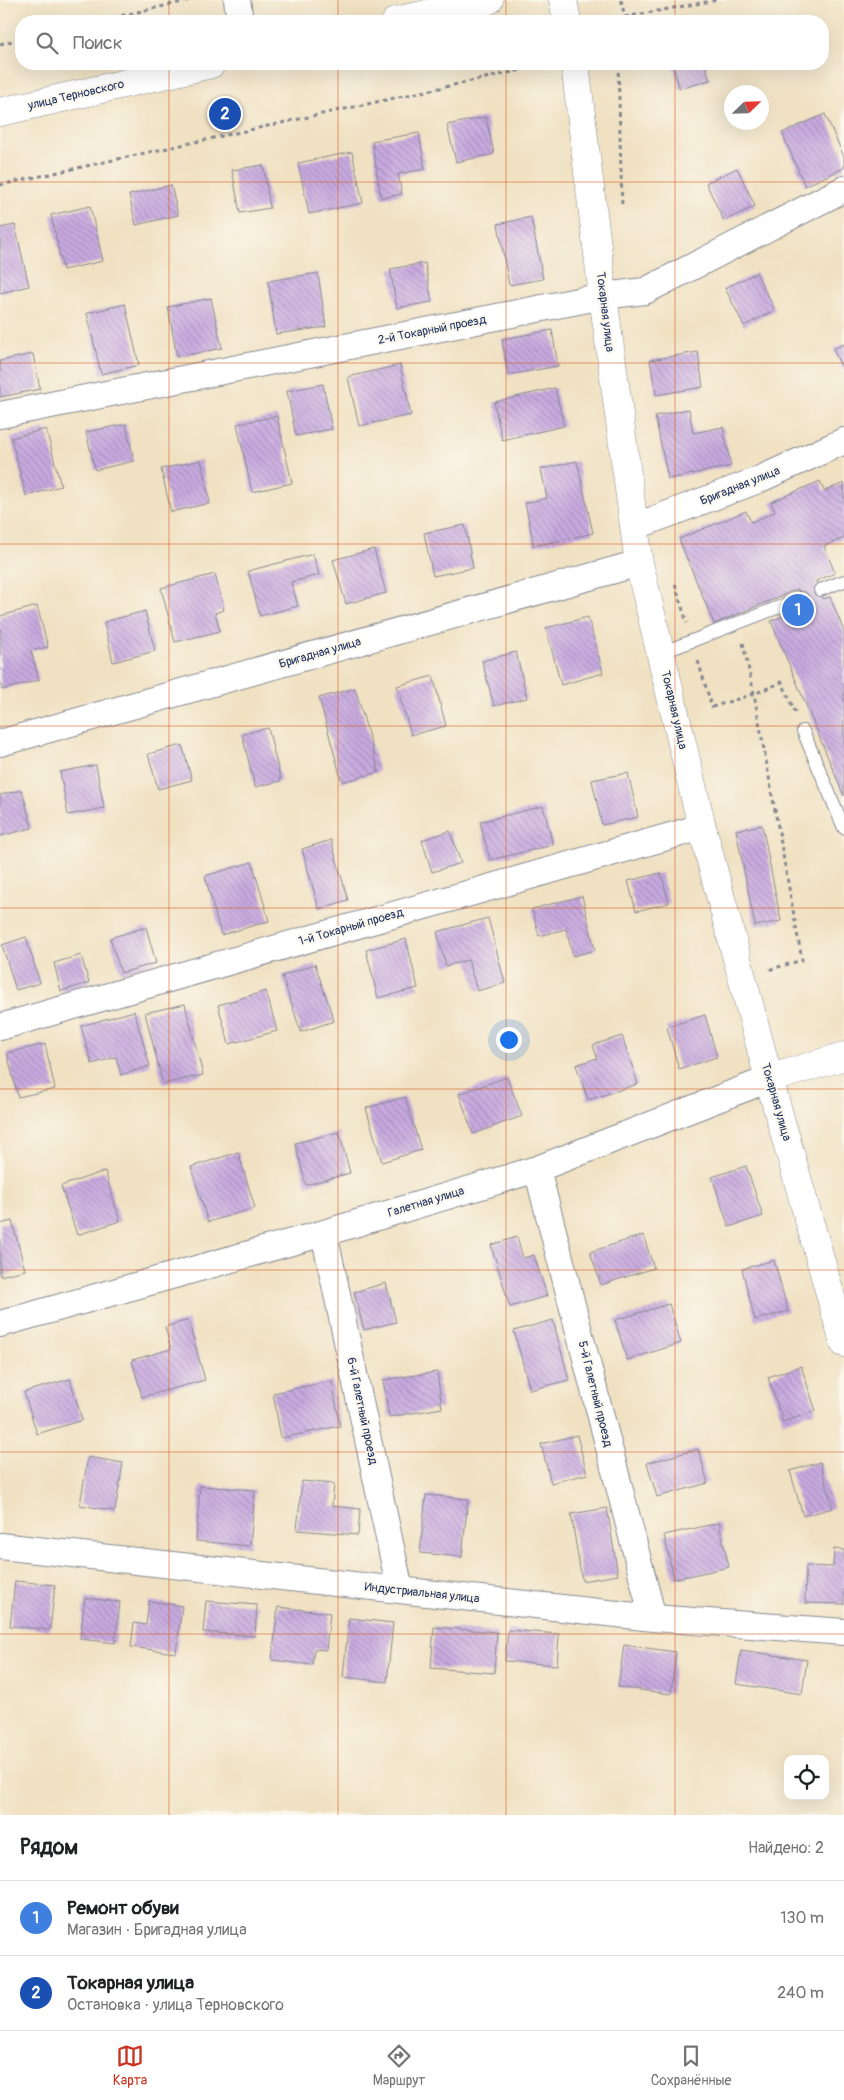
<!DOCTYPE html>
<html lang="ru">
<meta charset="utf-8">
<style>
body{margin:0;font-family:Pangolin,sans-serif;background:#f6f6f6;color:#202124}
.controls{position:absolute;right:15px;bottom:15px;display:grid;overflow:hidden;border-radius:10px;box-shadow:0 5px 20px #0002}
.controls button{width:45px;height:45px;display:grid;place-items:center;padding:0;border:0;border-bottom:1px solid #e0e0e0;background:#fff;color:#202124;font:25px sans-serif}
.compass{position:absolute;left:724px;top:85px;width:45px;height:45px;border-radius:50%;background:#fff;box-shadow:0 5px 20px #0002;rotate:67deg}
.you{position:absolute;left:508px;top:1039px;width:18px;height:18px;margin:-12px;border:4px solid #fff;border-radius:50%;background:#1a73e8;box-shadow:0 0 0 8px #1a73e833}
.badge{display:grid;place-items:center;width:32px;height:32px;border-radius:50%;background:#c8321e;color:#fff;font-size:16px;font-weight:700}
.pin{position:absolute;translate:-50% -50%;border:2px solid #fff;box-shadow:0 1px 5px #0006}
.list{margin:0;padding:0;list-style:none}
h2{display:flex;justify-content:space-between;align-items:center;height:65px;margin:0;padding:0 20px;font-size:21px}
h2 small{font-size:16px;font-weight:400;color:#757577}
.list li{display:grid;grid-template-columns:32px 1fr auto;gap:15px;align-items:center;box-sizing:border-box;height:75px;padding:0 20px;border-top:1px solid #e0e0e0}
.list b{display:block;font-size:19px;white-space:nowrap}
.list p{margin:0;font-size:16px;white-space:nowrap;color:#757577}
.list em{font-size:16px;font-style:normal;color:#757577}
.icon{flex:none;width:28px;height:28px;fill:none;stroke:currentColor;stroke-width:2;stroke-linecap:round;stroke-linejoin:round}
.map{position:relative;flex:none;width:844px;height:1815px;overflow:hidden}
.search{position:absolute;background:#fff;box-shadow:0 5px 20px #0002;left:15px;right:15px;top:15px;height:55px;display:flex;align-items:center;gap:12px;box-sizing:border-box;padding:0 18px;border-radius:20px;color:#757577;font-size:19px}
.sheet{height:215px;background:#fff}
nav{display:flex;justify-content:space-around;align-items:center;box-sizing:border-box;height:70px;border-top:1px solid #e0e0e0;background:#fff;font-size:14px;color:#757577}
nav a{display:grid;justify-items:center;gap:2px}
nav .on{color:#c8321e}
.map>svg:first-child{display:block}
</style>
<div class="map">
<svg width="844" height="1815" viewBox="0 0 844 1815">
<defs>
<pattern id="building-back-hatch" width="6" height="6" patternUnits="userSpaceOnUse" patternTransform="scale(1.25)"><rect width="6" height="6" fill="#c9aae0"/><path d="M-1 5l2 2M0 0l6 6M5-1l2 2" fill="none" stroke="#a28bb9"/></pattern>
</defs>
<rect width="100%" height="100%" fill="#fbf7ec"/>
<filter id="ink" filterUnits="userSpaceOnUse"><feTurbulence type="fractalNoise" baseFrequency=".02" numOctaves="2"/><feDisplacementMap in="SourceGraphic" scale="10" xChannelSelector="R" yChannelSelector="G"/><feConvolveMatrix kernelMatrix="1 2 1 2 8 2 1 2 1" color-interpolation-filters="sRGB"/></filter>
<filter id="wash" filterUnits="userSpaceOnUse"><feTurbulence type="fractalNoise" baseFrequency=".0096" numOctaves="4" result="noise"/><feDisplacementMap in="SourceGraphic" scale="20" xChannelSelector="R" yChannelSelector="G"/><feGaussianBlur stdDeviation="1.12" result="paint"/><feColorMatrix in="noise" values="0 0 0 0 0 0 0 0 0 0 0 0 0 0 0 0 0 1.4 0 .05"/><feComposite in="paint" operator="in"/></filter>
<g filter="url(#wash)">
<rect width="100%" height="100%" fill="#f0e1c2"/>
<g id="blocks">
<path fill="url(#building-back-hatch)" d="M672,64H705L710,80L680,89Z
M825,114L844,157V168L805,186L782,133Z
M486,117L494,154L456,162L447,125Z
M419,133L425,169L398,174L402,194L381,198L372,141Z
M352,152L363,203L309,214L298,163Z
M263,165L270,208L240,213L232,170Z
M737,168L755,206L724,221L706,183Z
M171,185L178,215L136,225L129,195Z
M90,206L103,261L63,270L51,215Z
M531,217L543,279L509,285L498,224Z
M15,225L29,286L0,293V228Z
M425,263L432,302L397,308L390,269Z
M318,273L326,327L276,334L268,281Z
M756,273L775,310L744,326L725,288Z
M211,298L222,348L177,357L168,307Z
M125,304L139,365L101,374L87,313Z
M552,330L558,366L508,375L502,339Z
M844,344V372L833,349Z
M698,352L703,387L656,395L650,360Z
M33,354L40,389L0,397V361Z
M400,365L411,415L359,426L348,377Z
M323,384L332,429L296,436L287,391Z
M555,388L564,426L502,440L494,402Z
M689,409L693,433L723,427L731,466L668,479L655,416Z
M277,416L292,483L252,492L237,424Z
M126,424L134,461L95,470L86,432Z
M46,429L61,486L26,496L11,438Z
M201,460L210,503L171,512L161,469Z
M577,461L593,533L534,546L525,503L547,498L541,469Z
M820,481L824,491L844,483V538L824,546L835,573L816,581L823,599L830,597L844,631V796L771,621L806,607L798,589L714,624L679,539L746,511L751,522L775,512L771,502Z
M465,525L473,568L433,576L424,533Z
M374,549L386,593L346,604L333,560Z
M313,554L319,575L291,582L298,606L260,616L248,571Z
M215,574L224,610L215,613L220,631L175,642L161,588Z
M37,606L48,647L31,651L39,680L2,690L0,681V616Z
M145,611L155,651L113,662L104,622Z
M588,617L603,673L561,685L546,628Z
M516,652L527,698L494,706L482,661Z
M433,676L446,726L411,735L397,686Z
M355,688L379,772L342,782L319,698Z
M268,728L281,781L255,787L242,734Z
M182,745L192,780L158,789L148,754Z
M96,765L104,808L68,815L60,772Z
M628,773L638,817L602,825L592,780Z
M22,790L32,828L0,836V795Z
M543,806L553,845L490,860L480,822Z
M762,825L781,921L755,926L736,830Z
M450,831L461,863L432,872L422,840Z
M331,840L348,900L319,909L302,849Z
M252,862L269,921L221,935L205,876Z
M661,873L669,903L636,911L628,881Z
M582,896L595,950L573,956L566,929L539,936L532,909Z
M488,918L505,983L477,991L468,960L446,966L437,932Z
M146,927L156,963L121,973L110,938Z
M26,937L40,983L16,990L2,945Z
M406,939L418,988L378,998L366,950Z
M81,955L89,983L61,991L54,963Z
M315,964L334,1021L301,1032L282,976Z
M266,991L277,1031L229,1044L218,1005Z
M185,1004L203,1075L163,1084L145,1013Z
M134,1011L150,1066L121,1075L116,1057L92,1064L81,1026Z
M705,1015L717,1057L679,1069L667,1027Z
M622,1036L638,1084L588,1100L576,1065L597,1058L593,1045Z
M45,1044L55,1089L18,1097L7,1053Z
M507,1077L522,1116L473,1134L459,1094Z
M405,1097L421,1150L382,1162L366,1108Z
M339,1132L350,1173L306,1185L295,1143Z
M238,1152L255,1208L208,1222L191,1167Z
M746,1166L763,1216L729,1227L712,1177Z
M105,1171L120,1221L77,1235L61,1186Z
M12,1221L25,1270L0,1276V1224Z
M643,1235L654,1268L601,1285L590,1252Z
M517,1237L523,1258L534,1255L547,1296L510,1307L491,1245Z
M774,1260L788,1311L755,1320L742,1269Z
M386,1283L396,1322L364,1330L354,1292Z
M669,1304L681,1343L627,1360L615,1320Z
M188,1320L205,1380L142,1397L132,1360L171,1349L165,1327Z
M553,1320L569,1380L530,1390L514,1331Z
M801,1366L816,1411L783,1422L768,1377Z
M437,1372L442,1408L389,1417L383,1380Z
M70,1379L82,1420L37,1434L24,1392Z
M332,1381L340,1426L281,1438L273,1393Z
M577,1435L587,1474L551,1483L541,1444Z
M698,1449L708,1483L657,1497L647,1463Z
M88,1457L123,1463L115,1511L80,1505Z
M820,1462L833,1508L803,1516L790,1471Z
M302,1481L334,1484L332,1506L360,1509L358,1535L297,1530Z
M200,1486L255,1490L250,1546L196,1541Z
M426,1495L468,1499L462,1557L420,1553Z
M607,1508L618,1575L582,1581L571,1514Z
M719,1523L729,1567L674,1579L664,1535Z
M834,1549L844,1550V1604L805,1603L806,1566L833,1567Z
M15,1581L55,1585L50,1630L10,1626Z
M85,1598L120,1602L115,1643L80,1639Z
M149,1601L182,1606L176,1653L131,1647L134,1623L146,1625Z
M206,1601L257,1605L255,1636L203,1632Z
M278,1607L330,1613L326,1650L314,1649L312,1665L272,1660Z
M349,1618L393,1623L387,1682L343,1677Z
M434,1627L497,1632L494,1673L431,1668Z
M508,1630L559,1634L557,1665L505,1661Z
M624,1645L676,1652L671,1694L618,1687Z
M741,1650L807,1660L802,1694L736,1684Z"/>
</g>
</g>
<g filter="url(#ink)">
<use href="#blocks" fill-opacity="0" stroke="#868890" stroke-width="1"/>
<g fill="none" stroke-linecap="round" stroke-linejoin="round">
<defs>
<path id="service" d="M820,590L844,581
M661,653L802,598
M803,731L844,828"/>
<path id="minor" d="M237,0L240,21
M0,415L603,296L645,291L844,189
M634,527L758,480L844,441
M0,743L639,563
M0,1027L702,827
M537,1169L653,1618
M324,1233L400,1590
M0,1324L324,1233L537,1169L769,1079
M0,1546L653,1618L844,1632"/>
<path id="tertiary" d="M563,0L567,21
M575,64L603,296L639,563L702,827L769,1079L844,1343
M769,1079L844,1056"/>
<path id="primary" d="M396,21L489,0
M0,112L211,64"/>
</defs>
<use href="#service" stroke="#868890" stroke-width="14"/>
<use href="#minor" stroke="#868890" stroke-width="28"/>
<use href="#tertiary" stroke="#868890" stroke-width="29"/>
<use href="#primary" stroke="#868890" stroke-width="29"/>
<path stroke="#868890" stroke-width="3" stroke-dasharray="4 4" stroke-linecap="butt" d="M621,0L625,17L624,21
M625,17L717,0
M98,21L191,0
M0,44L21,39
M618,64L622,208
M0,185L517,71L542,64
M675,584L687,623
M743,643L754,694L802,960L768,970
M698,661L712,707L754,694L782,682L796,714"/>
<use href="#service" stroke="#fff" stroke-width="12"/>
<use href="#minor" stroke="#fff" stroke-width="26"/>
<use href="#tertiary" stroke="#fff" stroke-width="28"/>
<use href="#primary" stroke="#fff" stroke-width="28"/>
</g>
</g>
<path fill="none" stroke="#d45514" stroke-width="1" stroke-opacity="0.55" d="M169,0V21M338,0V21M506,0V21M675,0V21M169,64V1815M338,64V1815M506,64V1815M675,64V1815M0,182H844M0,363H844M0,544H844M0,726H844M0,908H844M0,1089H844M0,1270H844M0,1452H844M0,1634H844"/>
<g text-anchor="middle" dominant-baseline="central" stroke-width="4" stroke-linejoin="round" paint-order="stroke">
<g font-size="12" fill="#1b2f5e" stroke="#fbf7ec">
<text transform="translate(76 95) rotate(-13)">улица Терновского</text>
<text transform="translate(605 312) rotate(83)">Токарная улица</text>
<text transform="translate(432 330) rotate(-11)">2-й Токарный проезд</text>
<text transform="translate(740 486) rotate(-22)">Бригадная улица</text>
<text transform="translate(320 653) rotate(-16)">Бригадная улица</text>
<text transform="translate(674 710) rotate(77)">Токарная улица</text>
<text transform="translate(351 927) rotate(-16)">1-й Токарный проезд</text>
<text transform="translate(776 1102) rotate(74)">Токарная улица</text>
<text transform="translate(426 1202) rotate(-17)">Галетная улица</text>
<text transform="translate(595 1394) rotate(76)">5-й Галетный проезд</text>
<text transform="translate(362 1411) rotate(78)">6-й Галетный проезд</text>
<text transform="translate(422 1593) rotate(6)">Индустриальная улица</text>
</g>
</g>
</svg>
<div class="controls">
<button><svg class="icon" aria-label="locate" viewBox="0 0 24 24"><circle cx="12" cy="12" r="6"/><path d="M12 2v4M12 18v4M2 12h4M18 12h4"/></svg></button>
</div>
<svg class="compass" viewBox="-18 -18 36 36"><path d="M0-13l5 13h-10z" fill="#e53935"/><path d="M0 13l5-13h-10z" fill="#757577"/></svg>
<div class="you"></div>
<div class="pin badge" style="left:798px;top:610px;background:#3f7fe0">1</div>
<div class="pin badge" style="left:225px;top:114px;background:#1a4fb4">2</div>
<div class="search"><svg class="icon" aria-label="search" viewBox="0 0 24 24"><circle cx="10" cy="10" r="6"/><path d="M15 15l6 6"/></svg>Поиск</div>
</div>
<section class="sheet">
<h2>Рядом<small>Найдено: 2</small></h2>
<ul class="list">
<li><span class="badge" style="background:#3f7fe0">1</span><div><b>Ремонт обуви</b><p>Магазин · Бригадная улица</p></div><em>130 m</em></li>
<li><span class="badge" style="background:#1a4fb4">2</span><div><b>Токарная улица</b><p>Остановка · улица Терновского</p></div><em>240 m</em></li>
</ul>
</section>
<nav>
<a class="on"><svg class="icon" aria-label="map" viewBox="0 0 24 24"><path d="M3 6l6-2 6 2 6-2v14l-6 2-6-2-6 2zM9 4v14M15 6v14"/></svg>Карта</a>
<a><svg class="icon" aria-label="directions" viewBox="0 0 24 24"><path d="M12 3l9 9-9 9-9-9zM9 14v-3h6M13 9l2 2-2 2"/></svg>Маршрут</a>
<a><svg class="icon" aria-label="saved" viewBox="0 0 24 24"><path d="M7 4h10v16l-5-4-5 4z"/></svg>Сохранённые</a>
</nav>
